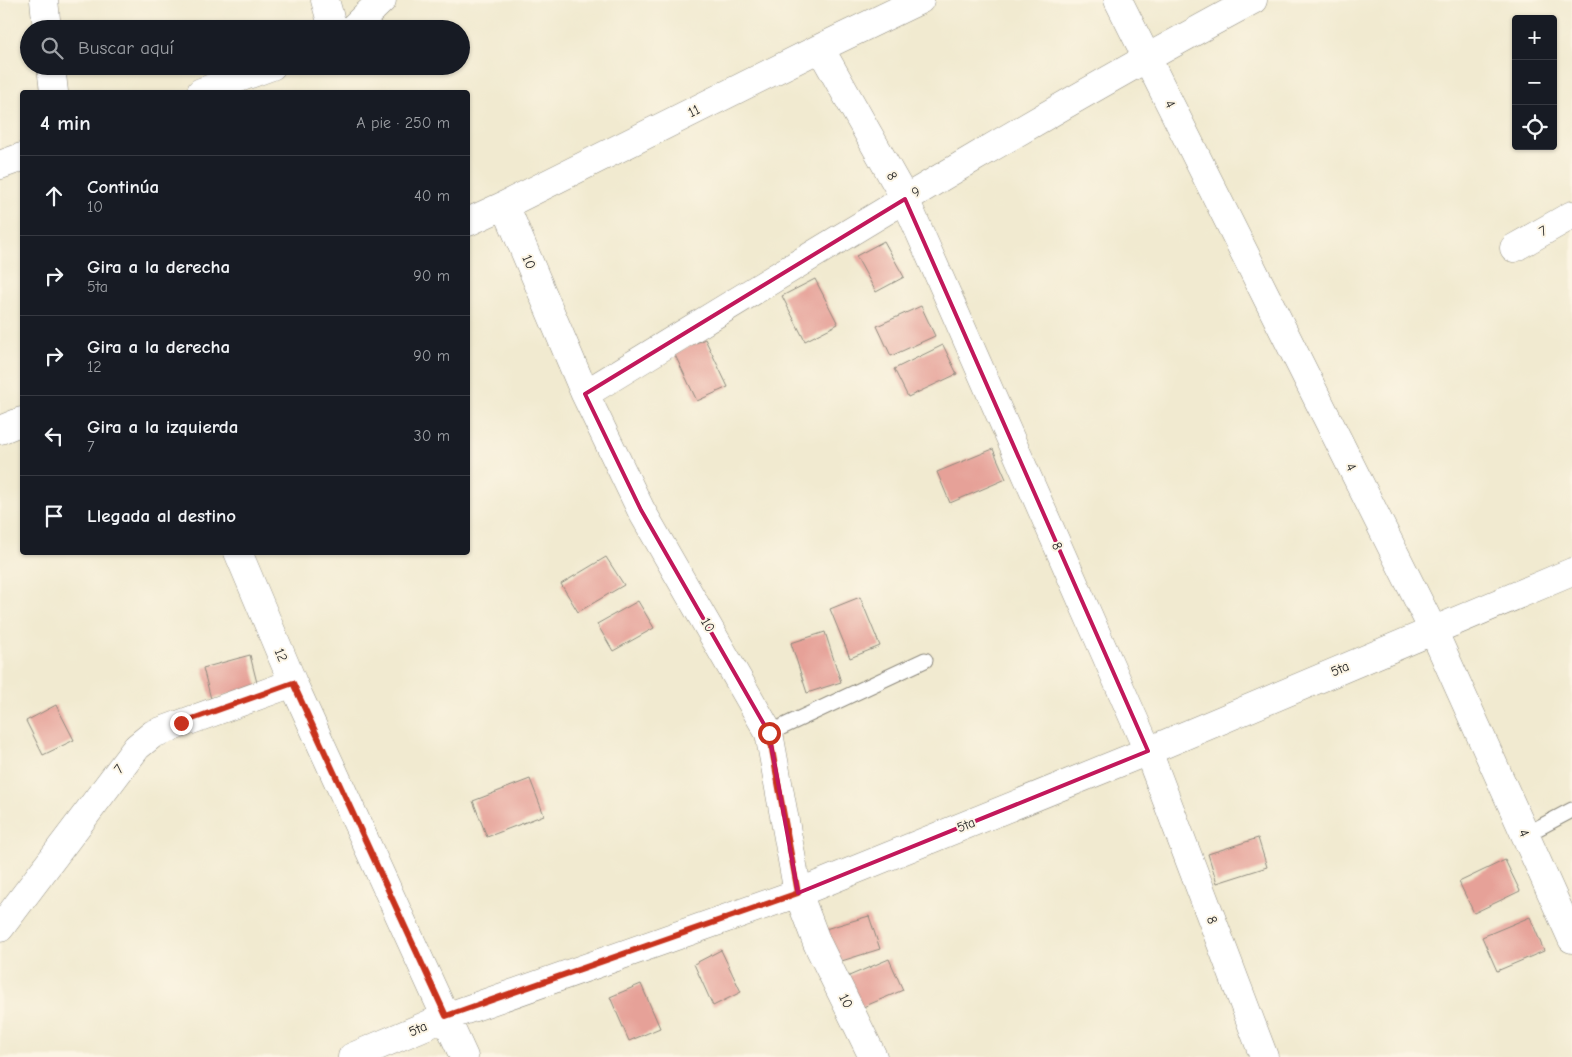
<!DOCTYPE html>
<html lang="es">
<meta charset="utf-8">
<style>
body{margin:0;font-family:"Comic Neue",sans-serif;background:#242831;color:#f1f3f6}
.controls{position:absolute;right:15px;top:15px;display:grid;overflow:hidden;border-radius:5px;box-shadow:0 1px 4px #0004}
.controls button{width:45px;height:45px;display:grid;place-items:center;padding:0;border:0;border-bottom:1px solid #363941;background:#171b24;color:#f1f3f6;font:25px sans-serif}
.stop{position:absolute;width:15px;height:15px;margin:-11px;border:4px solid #c8321e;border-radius:50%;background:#fff}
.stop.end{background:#c8321e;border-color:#fff;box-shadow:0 1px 5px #0008}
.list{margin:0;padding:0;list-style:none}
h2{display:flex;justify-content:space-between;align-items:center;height:65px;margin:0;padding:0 20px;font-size:21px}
h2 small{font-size:16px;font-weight:400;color:#9ea1a6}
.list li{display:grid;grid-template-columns:32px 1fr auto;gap:15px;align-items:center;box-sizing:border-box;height:80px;padding:0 20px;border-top:1px solid #363941}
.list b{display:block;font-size:19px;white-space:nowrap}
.list p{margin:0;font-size:16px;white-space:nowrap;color:#9ea1a6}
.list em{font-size:16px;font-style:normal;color:#9ea1a6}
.icon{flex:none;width:28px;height:28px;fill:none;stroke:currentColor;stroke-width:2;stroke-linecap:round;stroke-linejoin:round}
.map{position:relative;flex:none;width:1572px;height:1057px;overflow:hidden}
.search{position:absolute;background:#171b24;box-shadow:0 1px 4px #0004;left:20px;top:20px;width:450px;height:55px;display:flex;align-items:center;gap:12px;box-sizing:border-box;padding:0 18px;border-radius:28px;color:#9ea1a6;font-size:19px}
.panel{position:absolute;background:#171b24;box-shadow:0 1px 4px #0004;left:20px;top:90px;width:450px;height:465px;border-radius:5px}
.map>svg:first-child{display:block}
</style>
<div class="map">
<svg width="1572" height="1057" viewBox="0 0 1572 1057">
<rect width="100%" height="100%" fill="#fcf5e5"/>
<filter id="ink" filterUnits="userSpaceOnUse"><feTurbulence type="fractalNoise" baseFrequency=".02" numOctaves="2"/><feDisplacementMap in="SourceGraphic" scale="10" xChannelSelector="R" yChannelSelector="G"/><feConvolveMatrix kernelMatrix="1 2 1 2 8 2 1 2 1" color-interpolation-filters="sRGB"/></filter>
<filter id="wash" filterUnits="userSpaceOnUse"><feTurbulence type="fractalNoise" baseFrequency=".0096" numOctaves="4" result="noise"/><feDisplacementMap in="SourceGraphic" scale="20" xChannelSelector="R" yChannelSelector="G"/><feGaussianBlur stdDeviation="1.12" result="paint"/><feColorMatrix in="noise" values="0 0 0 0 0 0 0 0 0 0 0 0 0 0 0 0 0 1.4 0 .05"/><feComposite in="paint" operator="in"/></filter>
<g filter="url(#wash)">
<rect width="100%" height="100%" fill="#f1ead0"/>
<g id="blocks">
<path fill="#e6a198" d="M884,241L904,277L876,292L856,256Z
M815,279L838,324L805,341L782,296Z
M921,306L935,336L891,356L877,326Z
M705,339L728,387L697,401L674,353Z
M943,345L957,374L908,397L894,369Z
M993,449L1006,479L950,503L937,472Z
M606,557L624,585L578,612L561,584Z
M860,597L880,646L850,658L830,609Z
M638,601L654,628L613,651L597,624Z
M825,632L841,682L807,693L791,643Z
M250,655L258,687L211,699L203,668Z
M56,705L74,740L43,755L26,721Z
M530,779L544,815L487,837L473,801Z
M1258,838L1267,867L1217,883L1208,854Z
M1505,860L1520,891L1474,913L1459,882Z
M869,916L880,949L832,964L822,930Z
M1530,917L1544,951L1497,971L1482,937Z
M721,950L741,992L713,1006L694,964Z
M889,959L903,990L856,1010L842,979Z
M641,984L660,1028L629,1041L610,997Z"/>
</g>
</g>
<g filter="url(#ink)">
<use href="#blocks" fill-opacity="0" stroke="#8e8a7e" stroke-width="1"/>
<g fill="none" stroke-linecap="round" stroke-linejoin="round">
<defs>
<path id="service" d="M769,733L925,660
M1525,835L1572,810"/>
<path id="minor" d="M44,0L47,29
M325,0L333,29
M1118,0L1433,630L1572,939
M352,29L382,0
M820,48L905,199L1148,751L1264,1057
M51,66L54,92
M201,92L272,66
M0,165L22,157
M505,205L585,394L641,510L769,733L798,893L817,943L873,1057
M468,222L505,205L820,48L920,0
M1514,248L1572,215
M585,394C805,260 1025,122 1253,0
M0,430L22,421
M238,552L293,683L464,1057
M0,928L137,747L153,734L293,683
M352,1057L446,1017L798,893L1148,751L1572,572"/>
</defs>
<use href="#service" stroke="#8e8a7e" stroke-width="17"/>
<use href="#minor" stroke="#8e8a7e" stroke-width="29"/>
<use href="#service" stroke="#fff" stroke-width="15"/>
<use href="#minor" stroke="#fff" stroke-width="28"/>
</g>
</g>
<g fill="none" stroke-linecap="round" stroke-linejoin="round" filter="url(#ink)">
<path stroke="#c8321e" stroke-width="6" d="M181,723L293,683L446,1016L798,893L769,733"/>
</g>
<path fill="none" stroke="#c2185b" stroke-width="4" stroke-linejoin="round" d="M905,199L1148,751L798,893L769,733L641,510L585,394Z"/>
<g text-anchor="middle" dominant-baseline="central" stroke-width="4" stroke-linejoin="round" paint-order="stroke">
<g font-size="14" fill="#2b2b2b" stroke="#fcf5e5">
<text transform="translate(1170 104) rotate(63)">4</text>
<text transform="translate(694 111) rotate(-27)">11</text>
<text transform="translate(892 176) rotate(61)">8</text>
<text transform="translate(916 192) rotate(-30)">9</text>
<text transform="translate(1543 231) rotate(-30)">7</text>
<text transform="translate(529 262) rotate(67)">10</text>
<text transform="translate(1351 467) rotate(63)">4</text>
<text transform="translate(1057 546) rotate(66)">8</text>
<text transform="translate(708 625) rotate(60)">10</text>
<text transform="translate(281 655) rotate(67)">12</text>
<text transform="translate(1340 669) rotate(-23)">5ta</text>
<text transform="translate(119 769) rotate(-53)">7</text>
<text transform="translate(966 825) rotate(-22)">5ta</text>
<text transform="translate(1524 833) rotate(66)">4</text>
<text transform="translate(1212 920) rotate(69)">8</text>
<text transform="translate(846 1001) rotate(64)">10</text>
<text transform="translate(418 1029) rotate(-23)">5ta</text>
</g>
</g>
</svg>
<div class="controls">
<button>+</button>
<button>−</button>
<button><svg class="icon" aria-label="locate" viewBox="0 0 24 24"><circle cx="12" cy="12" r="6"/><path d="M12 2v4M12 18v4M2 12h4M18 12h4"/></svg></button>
</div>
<div class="stop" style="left:769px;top:733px"></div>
<div class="stop end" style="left:181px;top:723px"></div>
<div class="search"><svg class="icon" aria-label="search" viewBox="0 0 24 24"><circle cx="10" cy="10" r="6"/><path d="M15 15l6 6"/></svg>Buscar aquí</div>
<section class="panel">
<h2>4 min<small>A pie · 250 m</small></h2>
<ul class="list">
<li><svg class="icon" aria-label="ahead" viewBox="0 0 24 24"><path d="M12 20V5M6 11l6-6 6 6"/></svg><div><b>Continúa</b><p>10</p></div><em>40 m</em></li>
<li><svg class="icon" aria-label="right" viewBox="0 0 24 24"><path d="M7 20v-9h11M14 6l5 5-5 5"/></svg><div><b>Gira a la derecha</b><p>5ta</p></div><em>90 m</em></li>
<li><svg class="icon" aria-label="right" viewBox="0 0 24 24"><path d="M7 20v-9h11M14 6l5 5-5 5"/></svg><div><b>Gira a la derecha</b><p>12</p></div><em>90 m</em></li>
<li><svg class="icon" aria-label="left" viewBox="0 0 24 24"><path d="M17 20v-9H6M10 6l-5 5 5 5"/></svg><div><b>Gira a la izquierda</b><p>7</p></div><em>30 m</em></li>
<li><svg class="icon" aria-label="arrive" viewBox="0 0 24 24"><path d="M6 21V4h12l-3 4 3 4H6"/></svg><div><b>Llegada al destino</b></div></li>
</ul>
</section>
</div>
